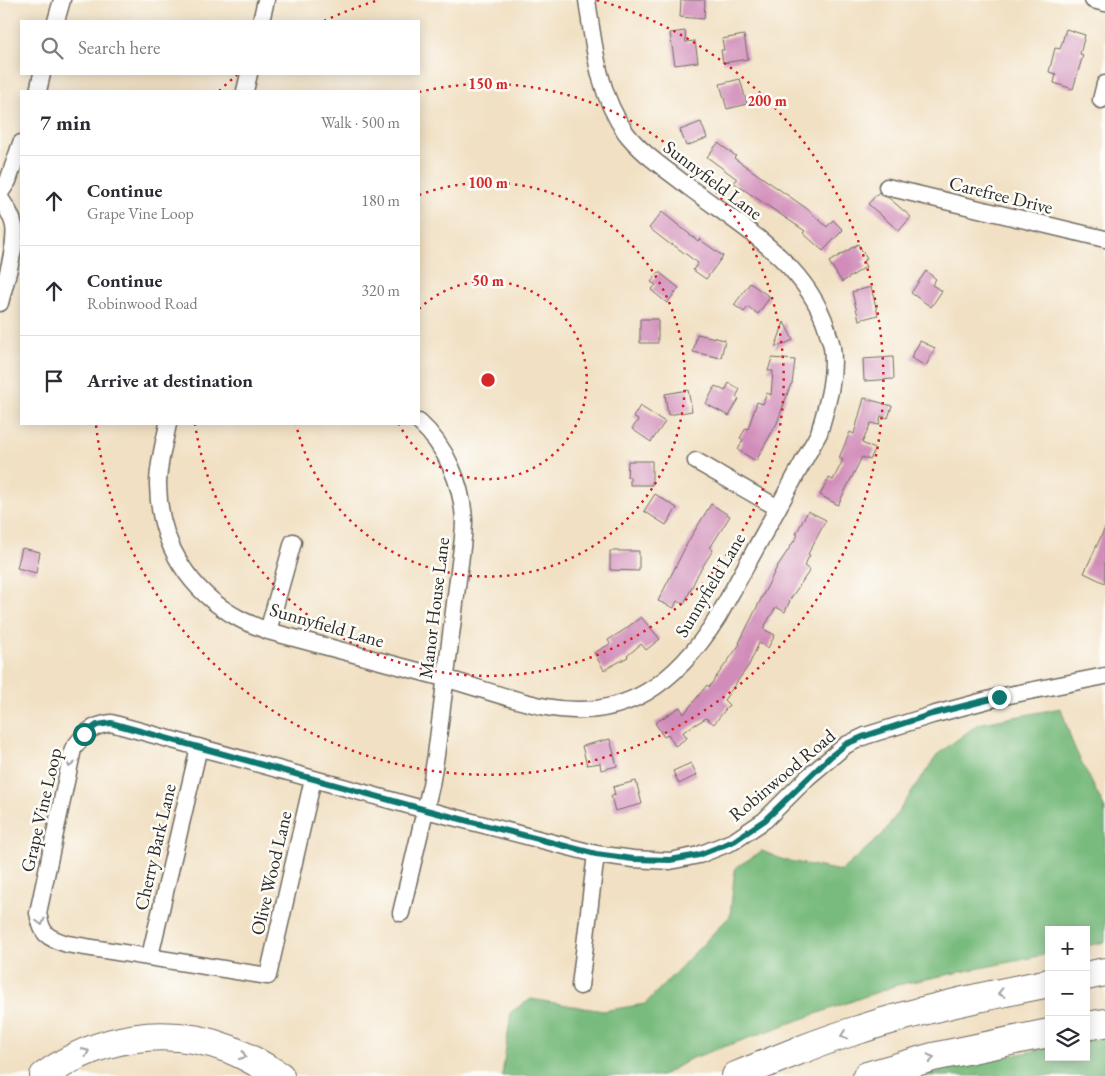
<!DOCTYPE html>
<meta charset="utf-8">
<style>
body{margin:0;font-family:"EB Garamond",serif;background:#f7f7f7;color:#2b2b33}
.controls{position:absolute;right:15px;bottom:15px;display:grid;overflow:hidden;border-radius:0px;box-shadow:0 2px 12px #0003}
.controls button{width:45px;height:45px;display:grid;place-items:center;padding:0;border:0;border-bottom:1px solid #e1e1e2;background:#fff;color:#2b2b33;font:25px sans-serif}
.stop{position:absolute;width:15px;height:15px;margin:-11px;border:4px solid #0f766e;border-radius:50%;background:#fff}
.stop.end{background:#0f766e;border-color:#fff;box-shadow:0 1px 5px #0008}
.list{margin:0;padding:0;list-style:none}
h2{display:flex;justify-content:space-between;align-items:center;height:65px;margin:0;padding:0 20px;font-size:21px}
h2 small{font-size:16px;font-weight:400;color:#7c7c81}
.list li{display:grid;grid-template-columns:32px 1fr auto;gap:15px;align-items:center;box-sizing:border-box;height:90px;padding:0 20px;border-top:1px solid #e1e1e2}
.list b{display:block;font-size:19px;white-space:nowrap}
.list p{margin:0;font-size:16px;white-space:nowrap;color:#7c7c81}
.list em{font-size:16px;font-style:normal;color:#7c7c81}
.icon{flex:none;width:28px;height:28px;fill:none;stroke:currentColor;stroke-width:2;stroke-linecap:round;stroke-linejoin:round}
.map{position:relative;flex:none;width:1105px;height:1076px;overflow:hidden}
.search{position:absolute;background:#fff;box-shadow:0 2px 12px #0003;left:20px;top:20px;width:400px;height:55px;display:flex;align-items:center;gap:12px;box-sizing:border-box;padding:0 18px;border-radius:0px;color:#7c7c81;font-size:19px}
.panel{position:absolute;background:#fff;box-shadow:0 2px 12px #0003;left:20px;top:90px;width:400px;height:335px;border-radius:0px}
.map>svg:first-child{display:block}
</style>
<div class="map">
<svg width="1105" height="1076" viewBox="0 0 1105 1076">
<rect width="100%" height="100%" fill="#fdfcf7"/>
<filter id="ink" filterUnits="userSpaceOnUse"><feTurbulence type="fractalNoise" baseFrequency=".02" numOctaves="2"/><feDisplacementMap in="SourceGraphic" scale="10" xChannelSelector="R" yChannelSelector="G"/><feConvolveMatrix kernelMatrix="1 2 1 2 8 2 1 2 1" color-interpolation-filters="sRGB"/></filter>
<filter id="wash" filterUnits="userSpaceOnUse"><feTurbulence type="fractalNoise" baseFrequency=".0096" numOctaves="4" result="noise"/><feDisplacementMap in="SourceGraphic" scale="20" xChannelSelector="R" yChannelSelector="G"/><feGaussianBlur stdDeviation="1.12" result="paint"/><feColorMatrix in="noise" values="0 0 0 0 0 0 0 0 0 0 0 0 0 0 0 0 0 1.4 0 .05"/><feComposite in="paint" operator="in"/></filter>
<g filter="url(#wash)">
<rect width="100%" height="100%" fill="#f1e0c3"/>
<path fill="#79bb7e" stroke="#527354" d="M1061,708L1073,745L1105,809V942L1086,946V930H1049V954L897,985L690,1059L662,1076H502L511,1012L531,999L603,1011L645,1004L730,916L735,868L762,851L784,860L841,871L883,834L938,754L978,724Z
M1105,1037V1076H923L946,1069L1049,1048V1057H1086V1041Z"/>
<g id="blocks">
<path fill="#d18dba" d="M681,0H705L704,19L680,17Z
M1066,29L1085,35L1080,54L1083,55L1073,89L1054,83L1056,74L1049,72L1055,48L1060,49Z
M685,31L686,42L695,41L698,62L675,65L670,33Z
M744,35L748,59L723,63L721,50H724L722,39Z
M740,79L747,104L727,109L720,84Z
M701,122L707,138L686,146L680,130Z
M718,143L736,156L734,158L806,208L827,227L833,220L843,230L823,251L803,233L805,231L734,183L737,179L707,157Z
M879,192L881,195L889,198L911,217L899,231L868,204Z
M662,212L698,241L699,239L723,256L706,279L693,270L698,263L672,244L671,245L649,228Z
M858,244L867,259L863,261L866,267L842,282L829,262Z
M926,271L936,279L932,285L942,291L931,307L911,293Z
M659,272L679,288L667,303L651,290L656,285L651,282Z
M750,283L770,297L758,314L748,307L744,312L734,305Z
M871,287L878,315L859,320L852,292Z
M640,319H658V343H640Z
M784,322L793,340L775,348Z
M697,334L725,340L721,358L693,352Z
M920,341L935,348L926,366L911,358Z
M893,357L894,379L864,381L863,359Z
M772,358L795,360L792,384H791L777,423L756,461L738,450L743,440L740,438L746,428L748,429L757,402L763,404L767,393L771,395L773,371H768Z
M729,383L740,389L736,397L739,399L729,416L706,404L715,386L725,391Z
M688,390L692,411L668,415L665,394Z
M864,398L892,406L888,418L881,416L879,425L871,423L862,443L875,449L870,460L862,457L838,505L820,495L829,478L833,480L843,460L839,458L850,432L854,434Z
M640,406L665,422L651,442L632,429L638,420L633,417Z
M628,461H652V485H630V477H627Z
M655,494L677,508L666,525L644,511Z
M711,504L730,516L710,548L713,550L698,574L684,604L677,601L674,608L658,601L689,540Z
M808,511L826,520L808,554L810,555L804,566L810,570L791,598L785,612L776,607L763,629L775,635L768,648L759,643L749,665L724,700L729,705L714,724L706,718L683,732L687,738L675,746L668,734L664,737L655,723L680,707L684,714L707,685L709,687L740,644L739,643L777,567L798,535L796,534Z
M1105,528V583L1084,573Z
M22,548L40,552L36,573L17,568Z
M610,551H639V571L610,570Z
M641,617L660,639L646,650L641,644L627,656L628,657L604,670L594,653L610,644L608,640L624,630Z
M610,739L617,766L601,770L600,763L587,765L582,746Z
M691,763L697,775L679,784L673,771Z
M636,781L642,804L615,811L611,796L615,795L613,787Z"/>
</g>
</g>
<g filter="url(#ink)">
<use href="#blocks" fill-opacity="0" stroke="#706a60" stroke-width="1"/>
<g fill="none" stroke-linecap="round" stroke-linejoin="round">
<defs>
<path id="street" d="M1093,0L1105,3
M56,21L62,0
M261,21L266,0
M38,91L42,74
M245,91L249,74
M1101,100L1105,84
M887,187L1105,239
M0,193L8,181L21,143
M0,198C6,207 12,215 14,226C17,245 5,283 0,303
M168,424C164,444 158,464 158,485C159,543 189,592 240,619C249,624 259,627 268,631C327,647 386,662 444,678C477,687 513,701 546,707C626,722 677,682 718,617L819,433C827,405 836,377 832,347C831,341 828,335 827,329C806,262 739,225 686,185C666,169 642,154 626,133C598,94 594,46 587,0
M696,461L778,508
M268,631L293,542
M313,779L268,976L67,944C46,937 42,935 38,913L73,749C85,733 90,726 111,723L426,810L596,854L633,859L670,861L699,855L734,841L765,820L808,777L846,745L865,736L932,715L999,697L1105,676
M401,913L431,785L436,755L462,547C463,538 464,529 464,520C462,484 446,446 419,422
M150,956L199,747
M580,986L596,854"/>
<path id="highway" d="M1086,976L1105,972
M1086,1026L1105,1023
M44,1076C98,1036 166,1025 229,1049C247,1056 263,1066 280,1076
M736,1076C777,1059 818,1042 861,1029C922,1009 985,996 1049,983
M867,1076L933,1057L1049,1033"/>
</defs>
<use href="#street" stroke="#706a60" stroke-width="19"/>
<use href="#highway" stroke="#706a60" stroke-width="30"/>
<use href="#street" stroke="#fff" stroke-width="16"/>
<use href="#highway" stroke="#fff" stroke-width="28"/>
</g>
<defs><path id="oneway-chevron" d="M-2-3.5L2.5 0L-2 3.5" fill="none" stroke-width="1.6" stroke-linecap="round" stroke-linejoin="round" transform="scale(1.25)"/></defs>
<g stroke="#a0a0a0">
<use href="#oneway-chevron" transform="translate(70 764) rotate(102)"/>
<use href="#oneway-chevron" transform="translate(41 922) rotate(75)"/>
<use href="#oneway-chevron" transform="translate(1001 993) rotate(168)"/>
<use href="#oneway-chevron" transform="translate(844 1035) rotate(161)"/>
<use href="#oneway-chevron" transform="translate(86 1052) rotate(-24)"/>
<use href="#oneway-chevron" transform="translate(243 1056) rotate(25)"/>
<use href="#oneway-chevron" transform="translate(931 1058) rotate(-14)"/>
</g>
</g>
<g fill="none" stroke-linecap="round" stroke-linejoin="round" filter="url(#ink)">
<path stroke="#0f766e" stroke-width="6" d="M84,734L97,725L111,723L426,810L596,854L633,859L670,860L699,855L734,841L765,820L830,757L846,744L865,736L932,714L999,697"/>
</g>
<g fill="none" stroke="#d62828" stroke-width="2.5" stroke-dasharray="2.5 5">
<path d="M419 309A99 99 0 1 1 399 424"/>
<path d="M419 195A197 197 0 1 1 296 424"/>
<path d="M419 92A296 296 0 1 1 195 424"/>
<path d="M219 91A395 395 0 0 1 237 75M324 21A395 395 0 0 1 379 0M597 0A395 395 0 1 1 96 425"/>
</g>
<g text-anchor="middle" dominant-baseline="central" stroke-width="5" stroke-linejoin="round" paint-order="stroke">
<g font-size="19" fill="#2b2b2b" stroke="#fdfcf7">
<text transform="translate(713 180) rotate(37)">Sunnyfield Lane</text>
<text transform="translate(1001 195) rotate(14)">Carefree Drive</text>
<text transform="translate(710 585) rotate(-59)">Sunnyfield Lane</text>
<text transform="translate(434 608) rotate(-83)">Manor House Lane</text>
<text transform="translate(327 625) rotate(16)">Sunnyfield Lane</text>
<text transform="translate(782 775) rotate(-40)">Robinwood Road</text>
<text transform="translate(41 810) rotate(-77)">Grape Vine Loop</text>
<text transform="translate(155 847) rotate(-77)">Cherry Bark Lane</text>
<text transform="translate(271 873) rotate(-77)">Olive Wood Lane</text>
</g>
</g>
<circle cx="488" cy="380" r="8" fill="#d62828" stroke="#fdfcf7" stroke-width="2.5"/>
<g font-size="15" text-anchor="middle" font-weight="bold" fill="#d62828" stroke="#fdfcf7" stroke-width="5" stroke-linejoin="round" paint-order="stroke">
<text x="488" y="89">150 m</text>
<text x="767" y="106">200 m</text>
<text x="488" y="188">100 m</text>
<text x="488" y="286">50 m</text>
</g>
</svg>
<div class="controls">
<button>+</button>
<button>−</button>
<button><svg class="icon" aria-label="layers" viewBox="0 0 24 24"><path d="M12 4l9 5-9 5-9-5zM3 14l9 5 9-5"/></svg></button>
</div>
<div class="stop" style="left:84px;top:734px"></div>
<div class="stop end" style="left:999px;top:697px"></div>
<div class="search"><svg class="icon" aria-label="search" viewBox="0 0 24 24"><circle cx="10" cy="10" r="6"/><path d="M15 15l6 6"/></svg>Search here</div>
<section class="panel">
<h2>7 min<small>Walk · 500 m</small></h2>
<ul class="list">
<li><svg class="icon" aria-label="ahead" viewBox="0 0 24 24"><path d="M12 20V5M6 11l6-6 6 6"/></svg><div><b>Continue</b><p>Grape Vine Loop</p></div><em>180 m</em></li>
<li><svg class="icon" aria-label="ahead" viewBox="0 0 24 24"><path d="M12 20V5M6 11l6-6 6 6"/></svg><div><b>Continue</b><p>Robinwood Road</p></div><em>320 m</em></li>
<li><svg class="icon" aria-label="arrive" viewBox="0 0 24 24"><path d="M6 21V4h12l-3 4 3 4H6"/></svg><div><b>Arrive at destination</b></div></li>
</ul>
</section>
</div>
